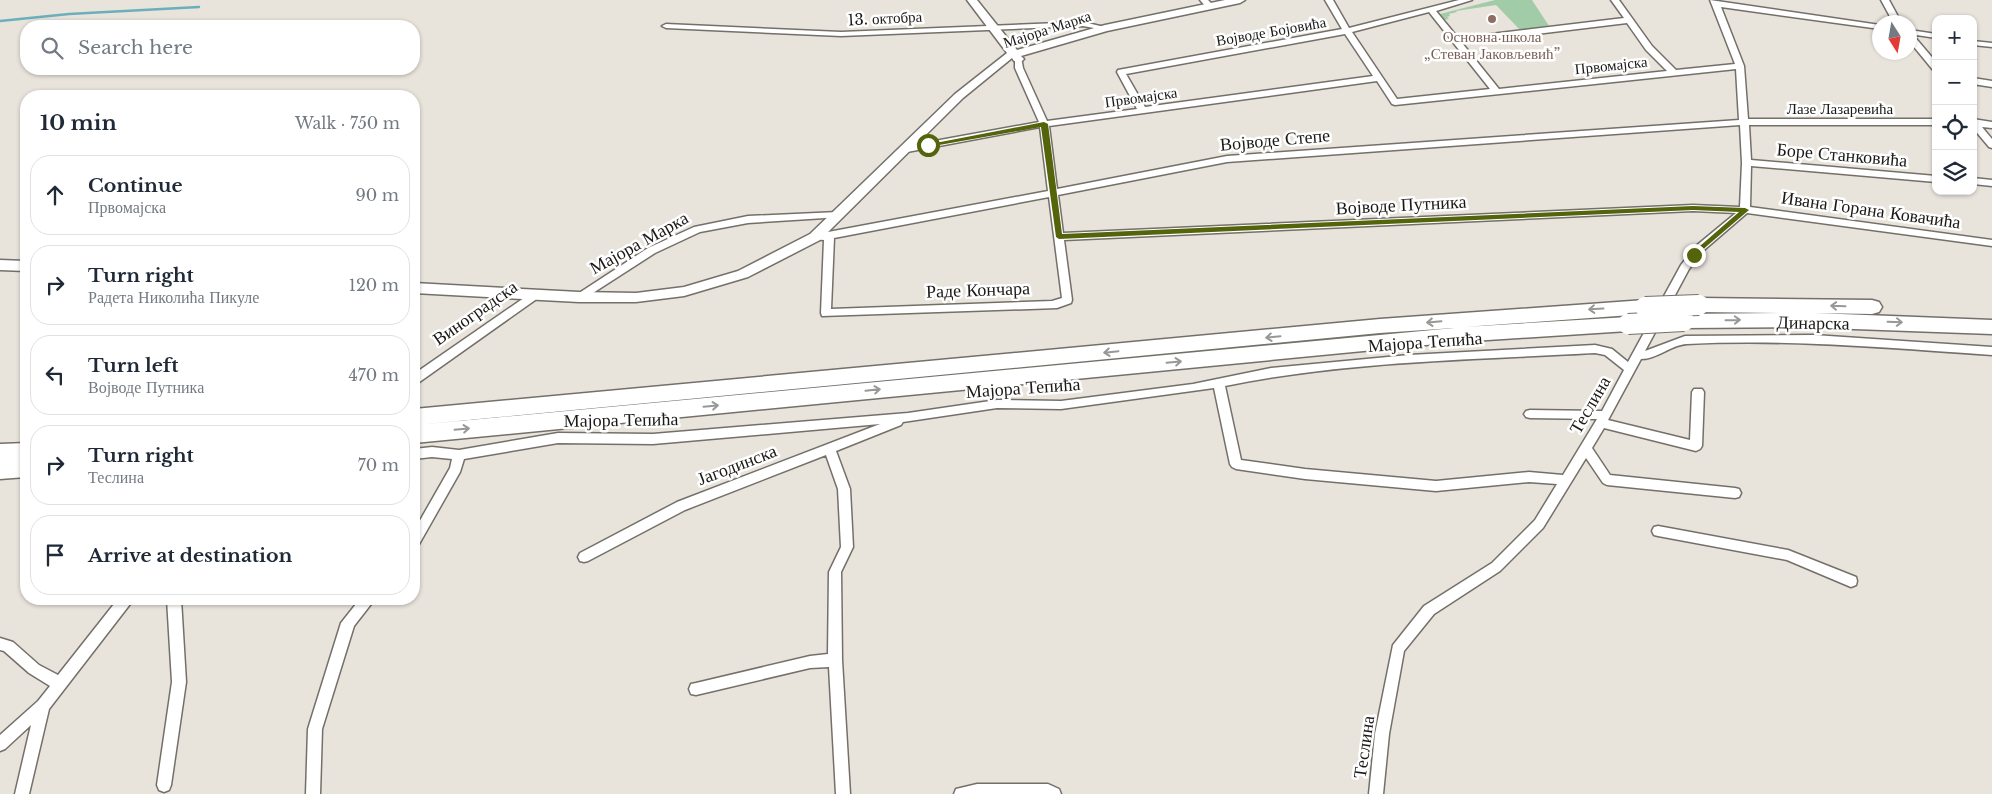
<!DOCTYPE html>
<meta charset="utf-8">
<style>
body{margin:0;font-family:"Libre Baskerville",serif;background:#f6f6f7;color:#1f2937}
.controls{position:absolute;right:15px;top:15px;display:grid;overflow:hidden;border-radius:10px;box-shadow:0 1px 4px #0004}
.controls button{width:45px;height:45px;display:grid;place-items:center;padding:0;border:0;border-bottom:1px solid #e0e1e3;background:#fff;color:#1f2937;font:25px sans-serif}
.compass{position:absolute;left:1872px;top:15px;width:45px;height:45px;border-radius:50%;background:#fff;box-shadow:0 1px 4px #0004;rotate:169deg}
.stop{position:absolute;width:15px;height:15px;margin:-11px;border:4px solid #54640a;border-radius:50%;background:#fff}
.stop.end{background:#54640a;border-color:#fff;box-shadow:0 1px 5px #0008}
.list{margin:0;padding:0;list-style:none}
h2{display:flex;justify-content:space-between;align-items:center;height:65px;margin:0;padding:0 20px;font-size:21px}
h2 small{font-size:16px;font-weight:400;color:#747a83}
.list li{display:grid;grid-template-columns:32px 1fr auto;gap:15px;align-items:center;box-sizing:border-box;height:80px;margin:0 10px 10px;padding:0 10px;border:1px solid #e0e1e3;border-radius:20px}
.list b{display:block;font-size:19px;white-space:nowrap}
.list p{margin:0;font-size:16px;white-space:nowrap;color:#747a83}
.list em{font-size:16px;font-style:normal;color:#747a83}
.icon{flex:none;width:28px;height:28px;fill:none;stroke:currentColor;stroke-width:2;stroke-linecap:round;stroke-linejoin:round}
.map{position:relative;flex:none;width:1992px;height:794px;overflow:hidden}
.search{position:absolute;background:#fff;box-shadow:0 1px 4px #0004;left:20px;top:20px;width:400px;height:55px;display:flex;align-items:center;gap:12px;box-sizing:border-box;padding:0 18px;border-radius:20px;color:#747a83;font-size:19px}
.panel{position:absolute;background:#fff;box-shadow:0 1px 4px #0004;left:20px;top:90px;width:400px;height:515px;border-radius:20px}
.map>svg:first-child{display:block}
</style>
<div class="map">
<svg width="1992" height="794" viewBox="0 0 1992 794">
<rect width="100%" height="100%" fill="#e8e3db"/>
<path fill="#a2cca8" d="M1495,0H1532L1551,29L1522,32L1496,5L1456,11L1457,12L1449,14L1450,16L1447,17L1449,19L1441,20L1438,18L1440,14Z"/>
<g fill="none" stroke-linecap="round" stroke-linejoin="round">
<path stroke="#6bafbc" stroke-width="2.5" d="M0,21L69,14L199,7"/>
<defs>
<path id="minor" d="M1200,0H1208L1214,6L1207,8Z
M1325,0H1333L1349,28L1459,0H1472L1436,11L1458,38L1624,18L1611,0H1619L1652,46L1676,70L1735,64L1710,0L1880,25V29L1721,7L1744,66L1748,119H1936V125H1749L1751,160L1936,176V182L1751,166L1750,207L1992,240V246L1747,213L1704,250L1689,269L1645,351L1685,336L1814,335L1992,347V355C1891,348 1789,339 1687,344C1670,345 1658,359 1641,359L1608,420L1690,440L1692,392L1694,389H1702L1704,392L1702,446L1700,449L1696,451L1604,428L1592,448L1610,475L1735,488L1739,489L1741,493L1739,497L1735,498L1607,485L1603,483L1586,458L1543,528L1500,571L1434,614L1404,651L1389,734L1383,794H1369L1375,734L1393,645L1424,606L1492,563L1535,520L1557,484L1529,482L1436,491L1305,479L1236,469L1232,467L1230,464L1214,388L1061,409L997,408L903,422L901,425L836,451L850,489L853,547L841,572L842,660L850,794H836L829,667L810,668L696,695L691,694L689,689L691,684L696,683L810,656L828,654L829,572L841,547L838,489L826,455L685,510L588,561L584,562L580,561L578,557L580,553L677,502L880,424L653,444L558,443L464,459L460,472L418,546L414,547V531L450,468L452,459L432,457L414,459V449L432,447L459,450L558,433L653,434L908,413L997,400L1061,401L1193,384L1271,368L1409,355L1595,345L1612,349L1628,362L1681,265L1696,246L1736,213L1693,211L1064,240L1072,300L1071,303L1057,308L822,316L821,313L824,240L812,239L810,237L812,235L1048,191L1040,127L907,152L902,149L907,146L1039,122L1015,68V57H1021L1023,68L1047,121L1137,109L1117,72L1118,70L1342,29ZM1429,12L1490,89L1397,99L1352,32ZM1627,23L1646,50L1667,71L1499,89L1462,43ZM1345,34L1373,76L1145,107L1126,74ZM1736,69L1739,120L1227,156L1057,189L1049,126L1377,81L1392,104L1395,105ZM1740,125L1742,163L1740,207L1693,205L1063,233L1058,195L1227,162ZM1049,197L1062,298L1052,301L831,309L834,238ZM1595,353L1605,355L1624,370L1602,411L1530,410L1526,411L1524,414L1526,417L1530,418L1597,419L1563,475L1529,472L1436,481L1305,469L1241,460L1225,386C1346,361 1472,360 1595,353Z
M1881,0H1889L1901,22H1893Z
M1083,22L1109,28L1105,30L1083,26L841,36L666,28L662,26L666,24L841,32Z
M1910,30L1936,34V38L1910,34Z
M1910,35H1913L1936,62V70H1933L1910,42Z
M1973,41L1992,43V47L1973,45Z
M1973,78L1992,81V87L1973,84Z
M1973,119L1992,122V128L1982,127L1992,139V148L1989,147L1973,128Z
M1973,178L1992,180V186L1973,184Z
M838,212L841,213L843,215L841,217L748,223L700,232L655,253L582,300L578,301L573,297L648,248L694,227L748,216Z
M534,291L539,295L538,298L418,383L414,384V374Z
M1658,526L1788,550L1856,577L1857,581L1856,585L1851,587L1787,560L1658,536L1654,535L1652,531L1654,527Z
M118,599H134L49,709L29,794H15L31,725L5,749L0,751V735L38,701L50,686L29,673L4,651L0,650V638L13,642L39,665L58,675Z
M167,599H181L186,682L171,785L169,790L164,792L159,790L157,785L172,682Z
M360,599H375L354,626L322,729L320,794H306L308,729L341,623Z
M977,784H1048L1059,789L1061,794H954L956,789Z"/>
<path id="tertiary" d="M967,0H977L1017,50L1105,25L1225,0H1245L1240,3L1107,31L1021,56L1024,59L1022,61H1014L1012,58L963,98L820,240L748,277L684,296L636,302H579L414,293V283L579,292L636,293L684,287L738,271L810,234L955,94L1007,53Z
M0,260L26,261V271L0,270Z"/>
<path id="motorway" d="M1699,298L1872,300L1879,302L1882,307L1879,312L1872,314L1815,313L1992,320V334L1799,327L1684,328L1677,326L1674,321L1677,316L1684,314L1780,313L1699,312L1692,310L1689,305L1692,300Z
M1645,300L1652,302L1655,307L1652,312L1645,314L1464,327L1628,317L1635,319L1638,324L1635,329L1628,331L1457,342L414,443V409L1380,319ZM1454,328L416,425L1380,333Z
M26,443V477L0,479V444Z"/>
</defs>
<use href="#minor" stroke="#747069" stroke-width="3"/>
<use href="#tertiary" stroke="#747069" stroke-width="3"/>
<use href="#motorway" stroke="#747069" stroke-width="3"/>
<use href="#minor" fill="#fff" fill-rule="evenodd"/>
<use href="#tertiary" fill="#fff" fill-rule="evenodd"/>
<use href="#motorway" fill="#fff" fill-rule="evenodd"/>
<defs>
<path id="motorway-bridge" d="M1645,307L1699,305
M1628,324L1684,321"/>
</defs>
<use href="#motorway-bridge" stroke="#747069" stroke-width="22" stroke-linecap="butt"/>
<use href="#motorway-bridge" stroke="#fff" stroke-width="20"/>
</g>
<defs><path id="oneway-shaft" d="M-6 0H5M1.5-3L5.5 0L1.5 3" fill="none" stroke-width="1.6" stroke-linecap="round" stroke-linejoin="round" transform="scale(1.25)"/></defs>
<g stroke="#989896">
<use href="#oneway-shaft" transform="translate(1838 306) rotate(-178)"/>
<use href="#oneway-shaft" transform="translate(1596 309) rotate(177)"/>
<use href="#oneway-shaft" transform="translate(1733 320) rotate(-1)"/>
<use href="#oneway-shaft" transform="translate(1434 322) rotate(175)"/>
<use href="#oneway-shaft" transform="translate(1895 322) rotate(2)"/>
<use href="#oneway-shaft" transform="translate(1273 337) rotate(174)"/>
<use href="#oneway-shaft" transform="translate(1111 352) rotate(174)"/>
<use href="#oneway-shaft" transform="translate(1174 362) rotate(-5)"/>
<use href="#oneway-shaft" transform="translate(873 390) rotate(-6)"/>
<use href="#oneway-shaft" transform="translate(711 406) rotate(-5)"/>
<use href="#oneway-shaft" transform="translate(462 429) rotate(-5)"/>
</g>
<path fill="#54640a" d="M1044,122L1048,124L1062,234L1693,206L1745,208L1749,210L1694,257L1691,255L1692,253L1739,212L1693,210L1059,239L1056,237L1041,127L928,147L925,145Z"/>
<circle fill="#8d6e63" stroke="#fff" stroke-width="2" cx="1492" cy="19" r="5"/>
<g text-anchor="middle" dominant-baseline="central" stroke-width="5" stroke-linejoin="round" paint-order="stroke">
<g font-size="15" fill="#1a1916" stroke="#fff">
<text transform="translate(885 18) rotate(-3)">13. октобра</text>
<text transform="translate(1047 29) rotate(-18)">Мајора Марка</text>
<text transform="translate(1271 31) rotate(-10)">Војводе Бојовића</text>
<text transform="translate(1611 65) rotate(-6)">Првомајска</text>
<text transform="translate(1141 97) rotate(-8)">Првомајска</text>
<text x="1840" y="108">Лазе Лазаревића</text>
</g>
<g font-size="15" fill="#785e54" stroke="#fff">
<text x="1492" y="36">Основна школа<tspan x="1492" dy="17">„Стеван Јаковљевић”</tspan></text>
</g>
<g font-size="18" fill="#1a1916" stroke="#fff">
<text transform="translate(1275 140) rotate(-5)">Војводе Степе</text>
<text transform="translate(1842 155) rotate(5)">Боре Станковића</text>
<text transform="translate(1401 205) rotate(-3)">Војводе Путника</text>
<text transform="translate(1871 210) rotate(8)">Ивана Горана Ковачића</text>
<text transform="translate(639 243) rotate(-29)">Мајора Марка</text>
<text transform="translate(978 290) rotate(-2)">Раде Кончара</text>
<text transform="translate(475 313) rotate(-35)">Виноградска</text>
<text transform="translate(1813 323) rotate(1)">Динарска</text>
<text transform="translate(1425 342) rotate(-4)">Мајора Тепића</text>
<text transform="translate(1023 388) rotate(-4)">Мајора Тепића</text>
<text transform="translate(1590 405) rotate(-60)">Теслина</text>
<text transform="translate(621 420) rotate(-1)">Мајора Тепића</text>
<text transform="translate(737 465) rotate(-21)">Јагодинска</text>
<text transform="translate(1364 747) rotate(-82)">Теслина</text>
</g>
</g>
</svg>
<div class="controls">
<button>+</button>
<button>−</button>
<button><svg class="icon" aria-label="locate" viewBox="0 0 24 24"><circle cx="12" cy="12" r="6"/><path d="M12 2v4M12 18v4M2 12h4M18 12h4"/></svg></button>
<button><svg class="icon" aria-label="layers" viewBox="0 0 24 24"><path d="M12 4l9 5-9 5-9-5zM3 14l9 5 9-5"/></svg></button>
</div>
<svg class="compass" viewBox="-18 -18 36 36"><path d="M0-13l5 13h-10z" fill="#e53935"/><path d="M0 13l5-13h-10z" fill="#747a83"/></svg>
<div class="stop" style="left:928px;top:145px"></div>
<div class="stop end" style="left:1694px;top:255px"></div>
<div class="search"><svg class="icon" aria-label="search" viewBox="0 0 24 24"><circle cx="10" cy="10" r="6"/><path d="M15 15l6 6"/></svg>Search here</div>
<section class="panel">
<h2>10 min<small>Walk · 750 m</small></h2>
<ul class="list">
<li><svg class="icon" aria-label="ahead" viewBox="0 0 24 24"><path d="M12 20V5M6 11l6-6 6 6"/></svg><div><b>Continue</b><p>Првомајска</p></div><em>90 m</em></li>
<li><svg class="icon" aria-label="right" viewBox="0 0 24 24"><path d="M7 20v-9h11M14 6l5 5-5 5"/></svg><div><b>Turn right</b><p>Радета Николића Пикуле</p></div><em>120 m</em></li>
<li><svg class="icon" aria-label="left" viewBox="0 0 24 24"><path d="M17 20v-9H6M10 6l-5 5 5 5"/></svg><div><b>Turn left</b><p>Војводе Путника</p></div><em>470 m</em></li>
<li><svg class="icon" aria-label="right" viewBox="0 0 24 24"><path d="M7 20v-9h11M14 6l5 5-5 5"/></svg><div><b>Turn right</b><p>Теслина</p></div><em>70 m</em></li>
<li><svg class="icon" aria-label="arrive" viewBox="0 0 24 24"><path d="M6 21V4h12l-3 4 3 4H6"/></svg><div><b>Arrive at destination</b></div></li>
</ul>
</section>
</div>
